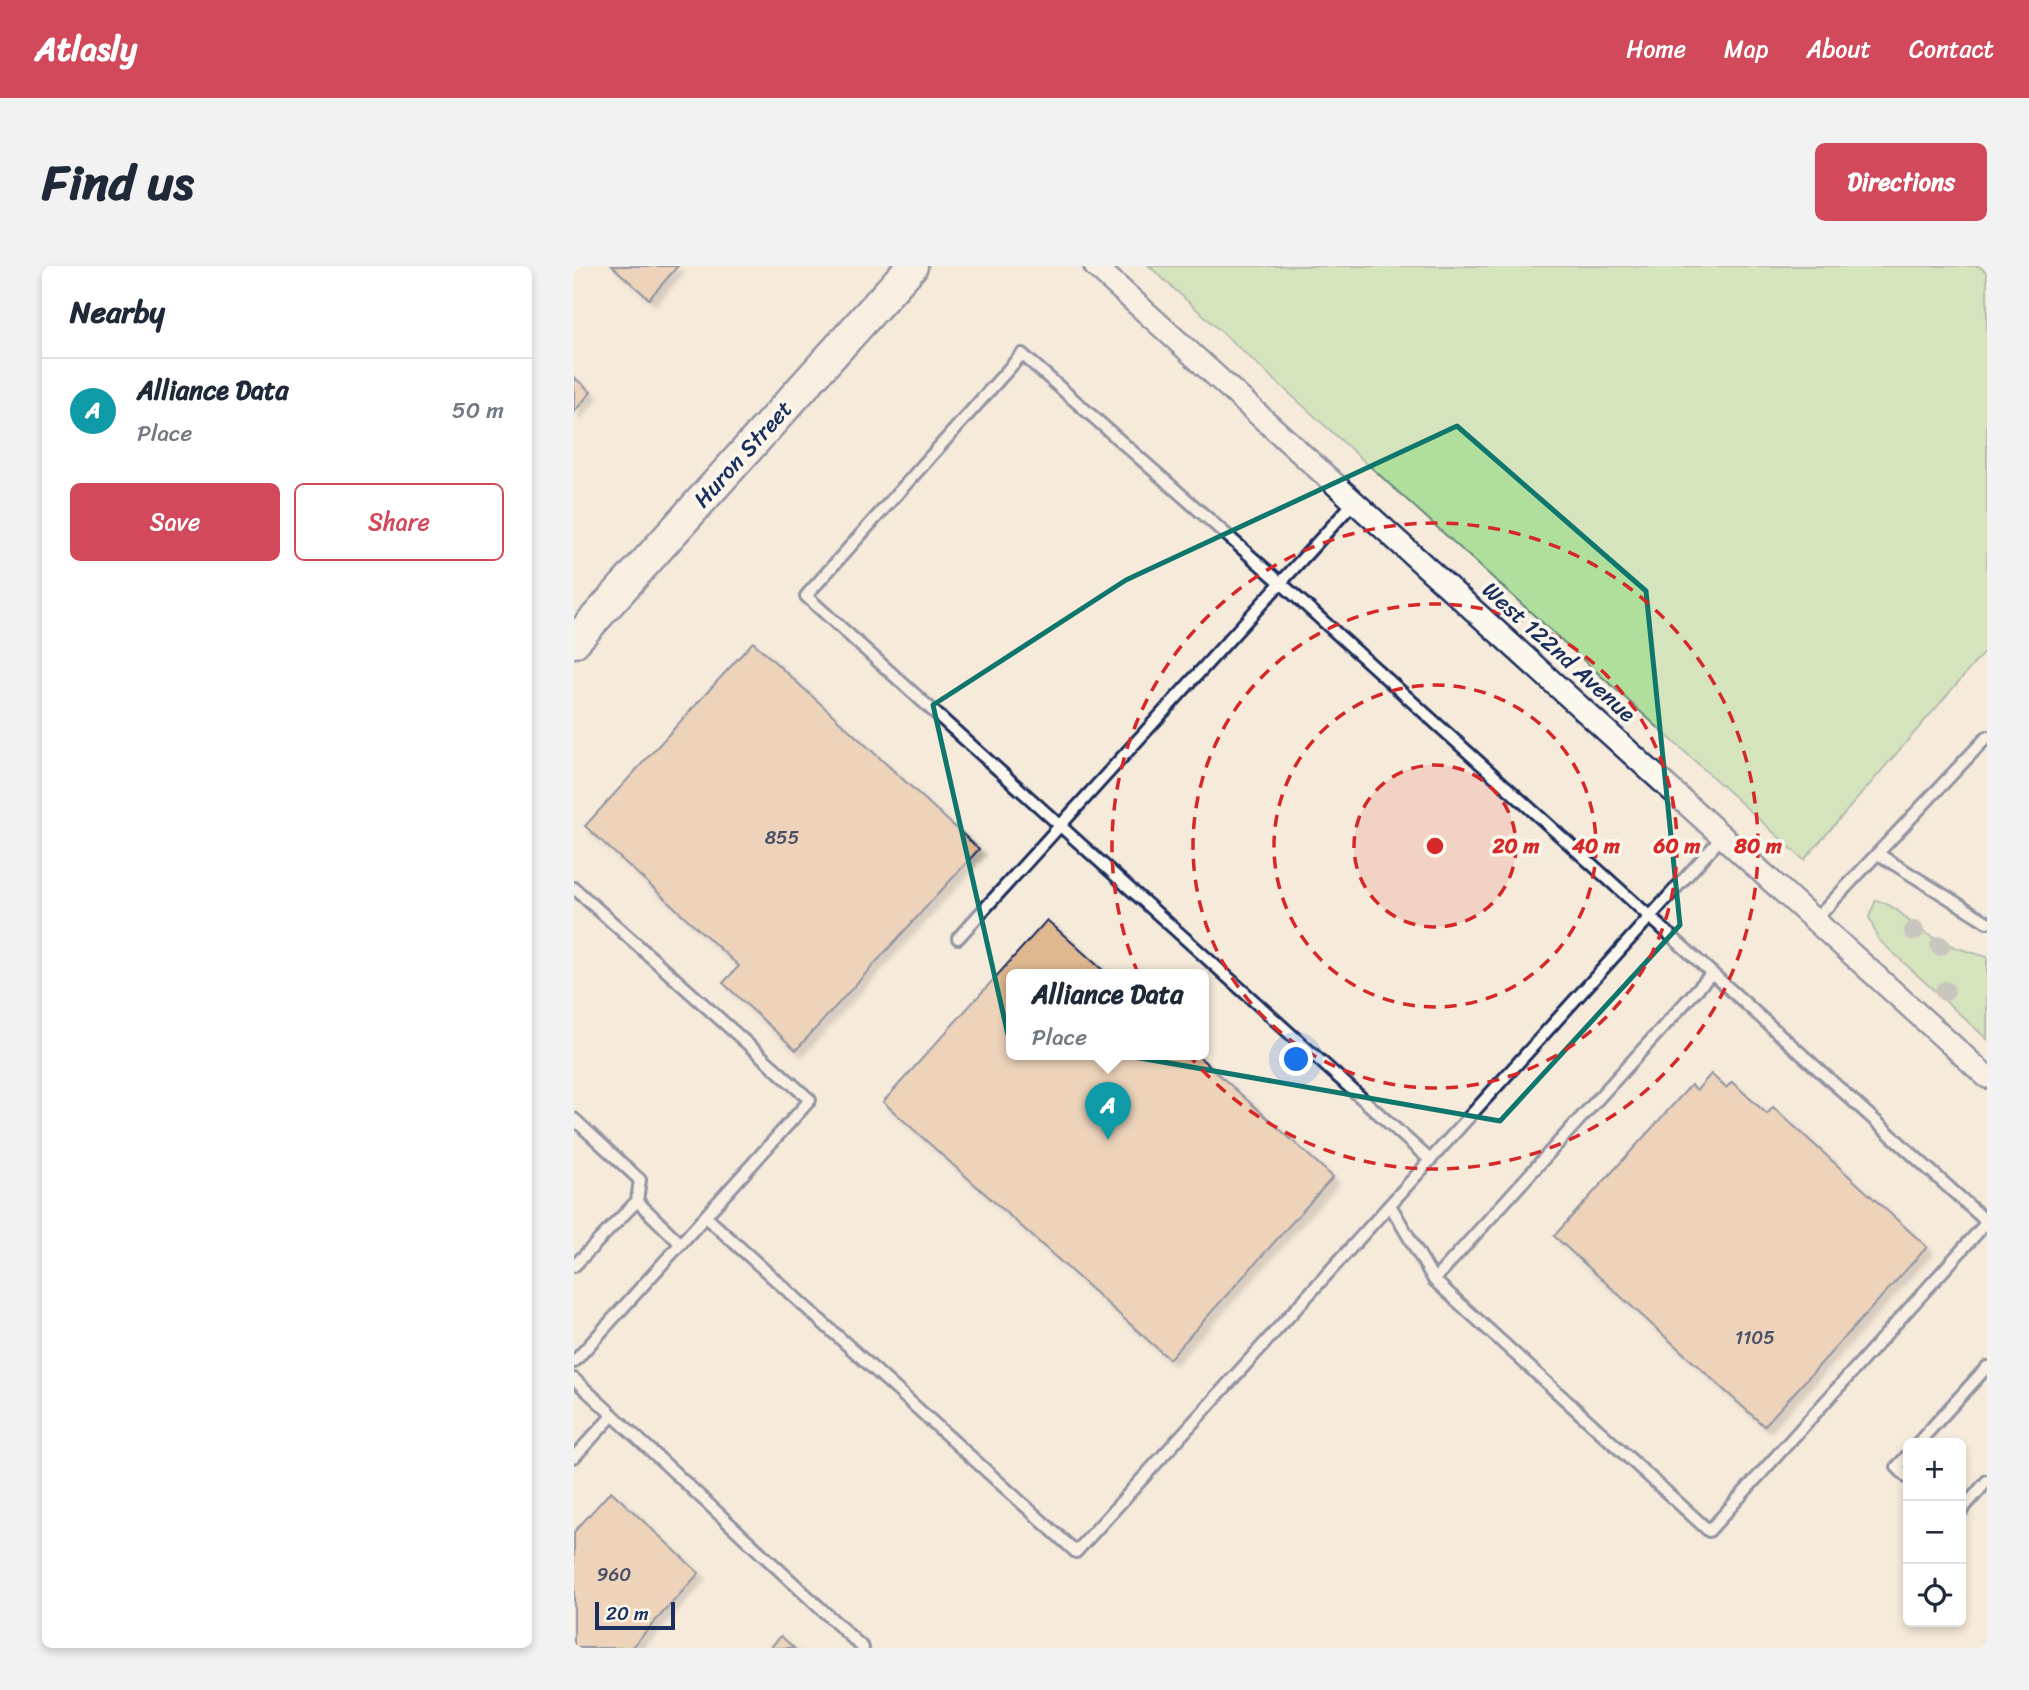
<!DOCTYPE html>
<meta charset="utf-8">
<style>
body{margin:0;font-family:Sriracha,sans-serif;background:#f2f2f3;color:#1f2937}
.controls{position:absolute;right:21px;bottom:21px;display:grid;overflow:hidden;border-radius:10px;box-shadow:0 4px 10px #0003}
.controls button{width:63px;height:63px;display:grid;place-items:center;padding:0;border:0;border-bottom:2px solid #e0e1e3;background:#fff;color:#1f2937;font:35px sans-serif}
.scale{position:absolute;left:21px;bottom:18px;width:80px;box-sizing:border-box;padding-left:7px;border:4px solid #1b2f5e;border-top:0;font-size:19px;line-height:24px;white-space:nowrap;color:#1b2f5e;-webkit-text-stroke:5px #fbf7ec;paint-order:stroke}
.you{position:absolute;left:723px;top:794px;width:24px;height:24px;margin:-18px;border:5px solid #fff;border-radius:50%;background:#1a73e8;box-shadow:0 0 0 10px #1a73e833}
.badge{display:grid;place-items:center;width:46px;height:46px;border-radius:50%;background:#d1495b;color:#fff;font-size:23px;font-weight:700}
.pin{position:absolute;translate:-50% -58px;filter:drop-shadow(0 2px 4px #0008)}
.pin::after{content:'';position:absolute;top:37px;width:24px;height:21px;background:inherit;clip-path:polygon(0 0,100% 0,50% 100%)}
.popup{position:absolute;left:432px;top:703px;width:203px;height:91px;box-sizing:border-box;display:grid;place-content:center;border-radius:10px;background:#fff;filter:drop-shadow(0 2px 5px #0005);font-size:23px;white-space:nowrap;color:#747a83}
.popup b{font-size:26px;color:#1f2937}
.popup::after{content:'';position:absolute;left:50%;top:100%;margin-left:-14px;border:14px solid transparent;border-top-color:#fff}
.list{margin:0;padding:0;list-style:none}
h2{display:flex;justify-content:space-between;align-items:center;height:91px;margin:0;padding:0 28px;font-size:30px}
h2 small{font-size:23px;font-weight:400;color:#747a83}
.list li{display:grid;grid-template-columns:46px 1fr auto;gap:21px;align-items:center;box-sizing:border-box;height:105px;padding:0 28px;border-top:2px solid #e0e1e3}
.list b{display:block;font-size:26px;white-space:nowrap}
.list p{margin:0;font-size:23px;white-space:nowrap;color:#747a83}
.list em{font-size:23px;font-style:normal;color:#747a83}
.actions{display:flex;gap:14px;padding:21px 28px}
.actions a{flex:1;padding:16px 0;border:2px solid #d1495b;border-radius:10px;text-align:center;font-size:24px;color:#d1495b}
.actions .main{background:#d1495b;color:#fff}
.icon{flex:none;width:38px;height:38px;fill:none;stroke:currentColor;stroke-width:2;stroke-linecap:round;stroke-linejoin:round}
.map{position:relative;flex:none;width:1413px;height:1382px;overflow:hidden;border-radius:10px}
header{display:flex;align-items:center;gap:42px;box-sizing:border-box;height:98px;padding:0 35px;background:#d1495b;color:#fff}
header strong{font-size:33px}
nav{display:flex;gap:38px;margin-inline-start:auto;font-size:24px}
.intro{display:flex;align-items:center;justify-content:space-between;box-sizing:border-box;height:168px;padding:0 42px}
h1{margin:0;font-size:49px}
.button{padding:18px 32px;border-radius:10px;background:#d1495b;color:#fff;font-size:24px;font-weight:700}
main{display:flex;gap:42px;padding:0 42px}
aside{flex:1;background:#fff;border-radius:10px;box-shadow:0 4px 10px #0003}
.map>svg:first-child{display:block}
</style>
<header>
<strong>Atlasly</strong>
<nav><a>Home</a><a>Map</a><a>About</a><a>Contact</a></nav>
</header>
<div class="intro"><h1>Find us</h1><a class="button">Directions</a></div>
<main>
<aside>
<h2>Nearby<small></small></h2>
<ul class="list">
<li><span class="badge" style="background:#0f9aa8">A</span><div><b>Alliance Data</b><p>Place</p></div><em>50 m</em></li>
</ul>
<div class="actions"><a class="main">Save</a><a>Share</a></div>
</aside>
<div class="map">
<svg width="1413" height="1382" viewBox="0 0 1413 1382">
<defs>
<filter id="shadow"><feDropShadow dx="6" dy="6" stdDeviation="2" flood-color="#0004"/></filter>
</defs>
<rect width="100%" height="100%" fill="#f6eada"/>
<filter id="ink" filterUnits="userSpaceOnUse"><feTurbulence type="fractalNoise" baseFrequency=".0143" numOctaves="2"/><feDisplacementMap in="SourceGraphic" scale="14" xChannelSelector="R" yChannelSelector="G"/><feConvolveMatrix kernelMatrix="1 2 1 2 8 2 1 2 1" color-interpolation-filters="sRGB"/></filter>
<g filter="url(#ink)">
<path fill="#b0de9c" stroke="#66867d" stroke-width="2" d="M575,0H1405L1413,7V383L1230,594Z
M1302,634C1328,642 1331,655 1351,667C1371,679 1392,685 1413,691V773L1304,673L1295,651Z"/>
<path fill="#e0b890" stroke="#1b2f5e" stroke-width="2" filter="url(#shadow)" d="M38,0H104L75,33Z
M0,111L17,126L0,146Z
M179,376L405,583L222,784L149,717L165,700L11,560Z
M473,654L533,708H438V788H622L759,911L595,1093L309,836Z
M1137,808L1152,822L1158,816L1193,848L1199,841L1353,981L1190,1160L980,970L1117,819L1123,824Z
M37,1225L125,1307L57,1382H0V1266Z
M207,1370L220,1382H196Z"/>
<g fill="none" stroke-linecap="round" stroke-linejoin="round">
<defs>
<path id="lane" d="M1304,588L1413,656
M0,622L236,834L0,1096
M1241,654L1413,471
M384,672L781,235
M0,853L66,914L63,935L107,978
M856,894L232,330L448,88L707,317L1413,956
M816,939L860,1014L1135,1265L1413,956
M132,951L502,1286L1149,570
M0,1000L63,935
M860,1014L1138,707
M0,1113L289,1382
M1344,1177L1413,1101
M1334,1189L1323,1201L1334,1212
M0,1191L39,1149
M1387,1245L1413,1215"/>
<path id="street" d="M521,0L1413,811"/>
<path id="secondary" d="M0,376L338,0"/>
</defs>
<use href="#lane" stroke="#1b2f5e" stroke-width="16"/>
<use href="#street" stroke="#1b2f5e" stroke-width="26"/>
<use href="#secondary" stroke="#1b2f5e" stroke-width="35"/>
<use href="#lane" stroke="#fbf7ec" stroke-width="10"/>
<use href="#street" stroke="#fbf7ec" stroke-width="21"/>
<use href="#secondary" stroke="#fbf7ec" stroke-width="30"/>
</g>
<g fill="#929b9f">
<circle cx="1340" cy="665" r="10"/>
<circle cx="1366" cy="680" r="10"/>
<circle cx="1371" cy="725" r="10"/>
</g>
</g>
<path d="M0 0H1413V1382H0ZM883,160L1072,325L1106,659L926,855L434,769L359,439L552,314Z" fill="#f6eada" fill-opacity=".55" fill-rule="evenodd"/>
<path fill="none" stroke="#0f766e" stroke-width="5" stroke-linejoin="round" d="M883,160L1072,325L1106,659L926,855L434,769L359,439L552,314Z"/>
<circle cx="861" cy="580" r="81" fill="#d62828" fill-opacity=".12"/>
<g fill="none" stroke="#d62828" stroke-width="3.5" stroke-dasharray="12 9">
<circle cx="861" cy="580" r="81"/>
<circle cx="861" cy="580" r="161"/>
<circle cx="861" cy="580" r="242"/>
<circle cx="861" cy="580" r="323"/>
</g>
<g text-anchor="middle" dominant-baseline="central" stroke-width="7" stroke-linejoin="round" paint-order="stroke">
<g font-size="19" fill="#4c516a">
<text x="208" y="571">855</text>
<text x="1181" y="1071">1105</text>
<text x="40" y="1308">960</text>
</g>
<g font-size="23" fill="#1b2f5e" stroke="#fbf7ec">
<text transform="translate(169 188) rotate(-48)">Huron Street</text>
<text transform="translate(985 386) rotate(42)">West 122nd Avenue</text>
</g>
</g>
<circle cx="861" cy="580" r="10" fill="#d62828" stroke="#fbf7ec" stroke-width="3.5"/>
<g font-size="21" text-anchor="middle" font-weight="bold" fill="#d62828" stroke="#fbf7ec" stroke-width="7" stroke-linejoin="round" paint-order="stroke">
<text x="942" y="587">20 m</text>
<text x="1022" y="587">40 m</text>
<text x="1103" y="587">60 m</text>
<text x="1184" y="587">80 m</text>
</g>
</svg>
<div class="controls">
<button>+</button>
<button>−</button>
<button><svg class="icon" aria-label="locate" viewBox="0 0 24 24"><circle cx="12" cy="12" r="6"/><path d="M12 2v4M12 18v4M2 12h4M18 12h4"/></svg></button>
</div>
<div class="scale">20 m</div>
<div class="you"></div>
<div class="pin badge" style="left:534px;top:874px;background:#0f9aa8">A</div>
<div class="popup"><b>Alliance Data</b>Place</div>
</div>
</main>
